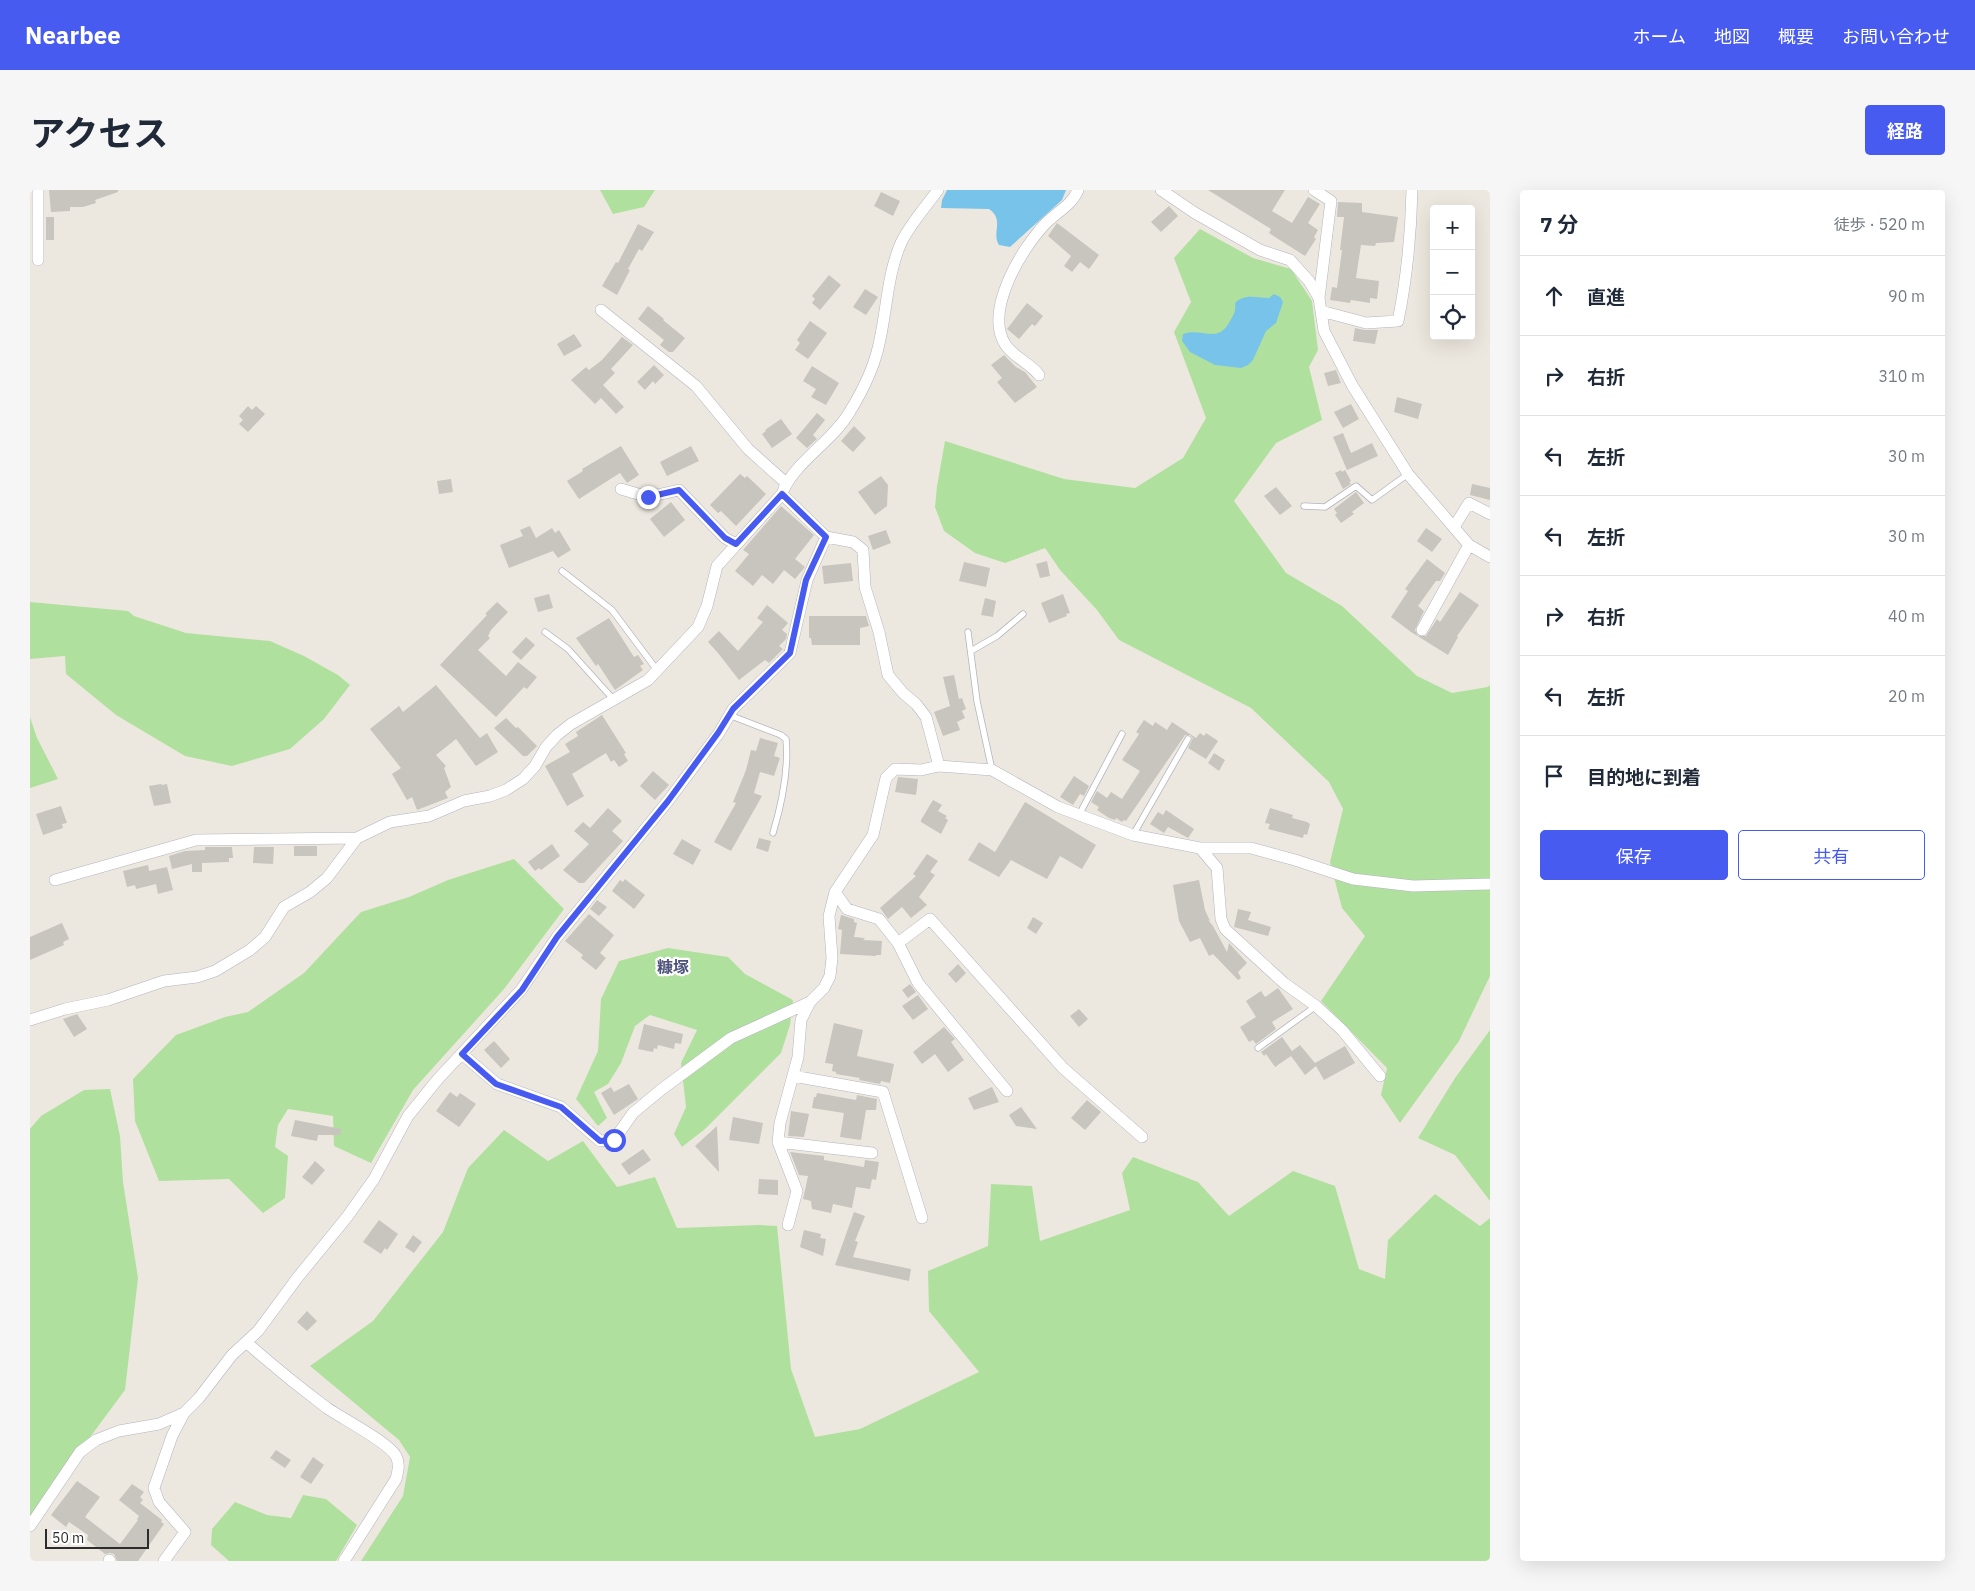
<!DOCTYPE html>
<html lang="ja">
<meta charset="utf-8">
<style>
body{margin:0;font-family:"IBM Plex Sans","Noto Sans JP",sans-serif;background:#f6f6f7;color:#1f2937}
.controls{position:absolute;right:15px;top:15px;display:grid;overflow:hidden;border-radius:5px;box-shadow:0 5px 20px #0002}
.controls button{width:45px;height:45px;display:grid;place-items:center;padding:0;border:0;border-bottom:1px solid #e0e1e3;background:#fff;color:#1f2937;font:25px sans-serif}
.scale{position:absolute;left:15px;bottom:12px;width:104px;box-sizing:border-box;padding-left:5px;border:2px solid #2c2c2c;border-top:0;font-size:14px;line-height:18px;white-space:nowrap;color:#2c2c2c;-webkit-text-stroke:4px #fff;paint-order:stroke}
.stop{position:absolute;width:15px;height:15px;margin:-11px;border:4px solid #485bf1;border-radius:50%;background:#fff}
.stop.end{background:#485bf1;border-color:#fff;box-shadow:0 1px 5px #0008}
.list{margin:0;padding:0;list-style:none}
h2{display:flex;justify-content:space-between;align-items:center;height:65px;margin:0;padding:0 20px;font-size:21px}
h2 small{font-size:16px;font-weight:400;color:#747a83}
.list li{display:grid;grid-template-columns:32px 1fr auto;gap:15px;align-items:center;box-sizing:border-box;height:80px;padding:0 20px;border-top:1px solid #e0e1e3}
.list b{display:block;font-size:19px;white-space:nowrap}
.list em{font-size:16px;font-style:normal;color:#747a83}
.actions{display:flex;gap:10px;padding:15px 20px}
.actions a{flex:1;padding:11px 0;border:1px solid #485bf1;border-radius:5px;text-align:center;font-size:18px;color:#485bf1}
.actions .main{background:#485bf1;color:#fff}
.icon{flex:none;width:28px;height:28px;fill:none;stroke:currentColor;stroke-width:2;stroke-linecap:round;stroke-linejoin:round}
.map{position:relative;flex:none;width:1460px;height:1371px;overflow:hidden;border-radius:5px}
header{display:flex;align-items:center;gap:30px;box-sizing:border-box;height:70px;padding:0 25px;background:#485bf1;color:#fff}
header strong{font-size:24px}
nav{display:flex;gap:28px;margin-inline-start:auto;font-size:18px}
.intro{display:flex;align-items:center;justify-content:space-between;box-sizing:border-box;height:120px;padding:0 30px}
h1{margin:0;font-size:35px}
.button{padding:12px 22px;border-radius:5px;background:#485bf1;color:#fff;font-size:18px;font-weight:700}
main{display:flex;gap:30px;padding:0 30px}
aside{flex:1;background:#fff;border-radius:5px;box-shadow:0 5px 20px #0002}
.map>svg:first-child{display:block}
</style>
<header>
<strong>Nearbee</strong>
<nav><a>ホーム</a><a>地図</a><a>概要</a><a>お問い合わせ</a></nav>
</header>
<div class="intro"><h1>アクセス</h1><a class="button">経路</a></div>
<main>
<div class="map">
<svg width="1460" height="1371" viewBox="0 0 1460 1371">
<rect width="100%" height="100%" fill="#ede8df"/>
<path fill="#b0e09e" d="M570,0H625L614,17L583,24Z
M1170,39L1223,68L1261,79L1282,111L1288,160L1279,177L1292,230L1246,253L1204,311L1256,383L1312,416L1387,486L1422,503L1458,497L1460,495V786L1429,851L1370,933L1351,905L1357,878L1291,811L1335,746L1312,718L1300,672L1313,619L1299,592L1221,518L1089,450L1067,420L1030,380L1015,358L975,373L945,363L914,341L905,317L907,296L915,251L1034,289L1105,298L1153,268L1176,228L1144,142L1161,112L1144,68Z
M0,412L98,421L104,426L156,443L240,451L274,466L308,485L320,495L294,529L260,559L202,576L155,566L86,525L36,484L35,466L0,469Z
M0,527L7,548L28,589L0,598Z
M484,669L534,719L474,799L383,900L341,973L304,956L303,926L258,919L248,935L245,957L258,966L255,1008L233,1023L199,989L129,991L105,931L103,889L146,845L195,827L218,822L274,783L331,722L379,707L418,690Z
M638,758L698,767L715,784L763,810L760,835L751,863L675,939L652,957L644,944L656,917L651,873L667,840L620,825L605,836L591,873L578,894L564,902L577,928L568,936L546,909L568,861L571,809L589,771Z
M1460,840V1011L1425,965L1388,948L1425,888Z
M80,899L90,946L93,992L108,1088L95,1200L0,1328V939L11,926L54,900Z
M474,940L518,971L553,951L587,997L625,987L647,1038L729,1035L747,1036L761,1179L785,1247L830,1239L949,1182L899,1121L898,1081L958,1056L961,994L1002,996L1010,1051L1100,1020L1092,983L1103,967L1168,992L1199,1026L1263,981L1305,996L1329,1079L1355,1089L1358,1050L1405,1004L1450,1036L1460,1028V1371H331L373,1306L380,1267L369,1250L280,1176L343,1131L413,1042L438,978Z
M273,1305L296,1309L327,1335L306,1371H199L181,1355L182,1339L205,1312L237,1325L261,1328Z"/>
<path fill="#78c3e9" d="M917,0H1036L1032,10L980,57L969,55C961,43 975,30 959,19L911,18L912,10Z
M1244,104L1250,107L1253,112L1246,133L1236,141L1223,170L1218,175L1211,178L1185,175L1160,162L1152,151L1153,144C1171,137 1188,155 1200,131C1204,124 1206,121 1205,113C1215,103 1227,108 1239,108Z"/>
<path fill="#c8c4be" d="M19,0H88V2L65,10L66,13L53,17H40V21L21,22Z
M1178,0H1255L1242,21L1262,33L1278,7L1290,14L1278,33L1288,40L1284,47L1286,49L1275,66L1239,43L1241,39Z
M851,2L870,11L863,26L844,16Z
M1308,12L1332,13V22L1368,27L1364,52L1346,53L1345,56L1331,55L1326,88L1349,91L1347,109L1340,108V113L1321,110L1320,113L1300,110L1302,97L1307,98L1312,60H1310L1314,27H1307Z
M1139,16L1148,26L1131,42L1121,32Z
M16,27H24V50H16Z
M1027,33L1069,65L1059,79L1050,72L1042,82L1034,76L1041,66L1018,46Z
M608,34L624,42L612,61L609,59L598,79L600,80L587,105L572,96L586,72L588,73Z
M799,85L811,95L790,120L782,113L785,109L782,106Z
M835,99L848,107L836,125L823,117Z
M997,113L1013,126L1005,136L1002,134L989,149L977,139Z
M618,116L634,129L633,130L655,148L643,162H639L630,155L634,150L608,129Z
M780,131L797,143L778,169L765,160L770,153L767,150Z
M1325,138L1334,140H1348L1345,154L1323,151Z
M544,144L552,156L534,166L527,154Z
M592,147L603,155L581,179L585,183L573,195L594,217L586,224L571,208L565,214L541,190L556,177L559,180L572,170Z
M974,165L986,177L995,182L1007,197L985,213L967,192L972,188L961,175Z
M624,175L634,185L625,194L623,191L615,200L607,192Z
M782,176L809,193L796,215L781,207L786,199L773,191Z
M1306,180L1311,193L1298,196L1294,183Z
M1367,207L1392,214L1388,229L1364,222Z
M1321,214L1329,229L1313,238L1304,222Z
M218,216L222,220L226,216L235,224L218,242L209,234L213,230L209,226Z
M787,223L795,230L783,245L787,249L777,258L766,248Z
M751,229L762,244L742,258L732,244L736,241L735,240Z
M824,236L836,248L823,262L811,251Z
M1313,243L1321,263L1342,253L1348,266L1317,280L1303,247Z
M591,256L609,285L597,293L590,283L549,309L537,291L553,281L552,279Z
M661,256L669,271L637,286L630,272Z
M1311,280L1312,282L1315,280L1321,291L1319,292L1321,294L1313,299L1305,283Z
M710,284L715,288L717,286L736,304L706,336L691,321L688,323L680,315Z
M851,286L858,295L857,316L845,325L828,302Z
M421,289L423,302L409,304L407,291Z
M1442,294L1460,298V310L1440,305Z
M1246,297L1262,316L1250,325L1234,306Z
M1326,302L1334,313L1322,322L1324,324L1311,333L1305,325L1307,323L1304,319Z
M641,312L655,330L634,347L620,329Z
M751,316L784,345L765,369L775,377L765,389L754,380L743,394L732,385L723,396L705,381L719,364L713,360Z
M500,336L506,348L522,338L525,343L529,340L541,360L528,368L523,361L479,378L470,355L493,346L490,340Z
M1396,338L1412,349L1402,362L1387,351Z
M856,340L861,353L843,360L838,346Z
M1397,369L1415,383L1410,391H1406L1388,416L1394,421L1385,440L1388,446H1396L1407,429L1410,432L1430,402L1449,415L1427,446L1428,447L1418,465L1381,442L1361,427L1378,401L1375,399Z
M1017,371L1020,386L1010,388L1006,374Z
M934,372L960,378L956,397L929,391Z
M821,373L823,391L794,394L792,376Z
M519,404L523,418L508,422L504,408Z
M1033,404L1040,423L1036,424L1037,426L1019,433L1011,413Z
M955,408L966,411L963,427L951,425Z
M467,412L478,422L461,440L458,446L460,448L448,460L476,486L488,472L507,487L497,499L494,497L466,527L410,475L457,425L455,424Z
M737,415L758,433L752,440L757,444L756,449L749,456L753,459L739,473L735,470L709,490L688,463L678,452L689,441L708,461L733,432L727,428Z
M779,426H836L839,436L830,438V455H782L781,448H779Z
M579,428L604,467L608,465L614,474L610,476L613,480L585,500L568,474L566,476L546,448Z
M496,447L505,455L491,470L482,462Z
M924,485L929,509L932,508L936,519L932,521L935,528L927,532L930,540L913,546L904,522L920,516L913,487Z
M406,495L450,548L457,543L468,562L446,576L426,549L406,565L416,576L414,578L421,597L415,602L418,608L387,620L382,607L377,610L362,584L371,578L340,539L369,516L373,522Z
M572,525L596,563L594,564L598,571L589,577L584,570L581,572L576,563L542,584L554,606L537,616L515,576L540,562L535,554L548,546L546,542Z
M476,528L486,538L488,537L507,556L497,566H493L464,538Z
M1114,530L1123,536L1125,532L1137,540L1142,532L1166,548L1170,543L1174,546L1176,543L1188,551L1176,569L1158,558L1163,548L1160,545H1155L1096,631L1094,630L1092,632L1086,628L1085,630L1079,628L1067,620L1069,617L1061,612L1067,601L1077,608L1081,602L1092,609L1110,581L1092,570L1109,544L1106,542Z
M730,548L748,553L744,566L750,568L744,586L730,582L724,603L732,606L701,661L684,652L706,613L703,612L716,580L721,560L726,561Z
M1184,563L1195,570L1189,581L1178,573Z
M623,581L639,595L625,610L610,596Z
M1044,586L1059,596L1054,606L1050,604L1043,615L1030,607Z
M868,587L888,589L886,605L865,602Z
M131,594L132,595L137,594L141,613L124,616L119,596Z
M903,610L912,615L908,621L917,626L915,628L918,630L911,644L891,632V630Z
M995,612L1066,655L1052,679L1030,666L1017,689L981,670L969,687L938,670L949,652L965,662Z
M31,616L37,633L32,634L33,638L13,645L6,624Z
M578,618L592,631L582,641L593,651L554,693H549L533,680L559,654L544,641L553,632L560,638Z
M1240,618L1263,625L1262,628L1277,632L1280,634L1277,645L1274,644L1273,648L1238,639L1240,634L1235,633Z
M1136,620L1164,639L1158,648L1138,637L1134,643L1120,634L1128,622L1133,625Z
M729,648L741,651L738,662L726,658Z
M652,649L671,660L663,675L643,664Z
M522,654L530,666L511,680L509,678L505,681L498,672Z
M264,656H287V666H264Z
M175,657H202L203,668H199V672L172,673V682H162V674L142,679L139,666L155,661L175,660Z
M224,657H244L243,674L223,673Z
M897,664L908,671L900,682L905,685L889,707L897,715L881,728L872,717L858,729L850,718L886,686L883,684Z
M118,675L119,681L137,677L143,700L128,704L126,694L106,699L105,695L97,697L93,681Z
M595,689L615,705L604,719L582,701L590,690L593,692Z
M1169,690L1175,720L1180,731L1178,730L1183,736L1197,762L1199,753L1217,773L1208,782L1211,788L1208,790L1183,764L1179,766L1170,748L1160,752L1149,731L1143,695Z
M567,710L577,717L569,726L560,719Z
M1208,719L1221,722L1218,730L1241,737L1238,746L1204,737Z
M559,724L584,745L570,763L576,768L566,780L551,768L553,765L535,751Z
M811,725L824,729V732L827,733L824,747L835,748L833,750L852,751L851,765H846V766L810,764L812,740L808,739Z
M1003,727L1013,733L1006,744L997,738Z
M32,733L39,749L33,752L34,755L0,770V747Z
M928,774L936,783L926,793L918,784Z
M880,794L886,802L878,808L872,800Z
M1248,798L1263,819L1242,832L1246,839L1226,854L1223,850L1219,852L1210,837L1226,827L1216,811L1231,801L1235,807Z
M888,805L898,819L883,830L872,816Z
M1049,819L1058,829L1049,837L1040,826Z
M47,824L57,839L44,847L33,829Z
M804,833L833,840L827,866L864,874L860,893L851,891L850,894L829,890L830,888L806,884V882L802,881L803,874L795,873Z
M614,834L653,844L651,854L645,853L644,859L628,855L627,859L624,858L623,862L608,859Z
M914,837L925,849L921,852L934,870L918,882L905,864L892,874L883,862Z
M1252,847L1262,861L1270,855L1285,873L1315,856L1325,873L1294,890L1286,876L1275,885L1261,866L1245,877L1236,864L1234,866L1231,862Z
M464,851L480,869L471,878L454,860Z
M599,894L608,909L584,925L571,903L581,897L584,902Z
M962,897L969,912L944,920L938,908Z
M420,902L427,907L430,903L446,914L429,937L406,921Z
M787,903L826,910L827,905L847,909L846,920H836L831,950L810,947L814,923L782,918L784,907H786Z
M1057,910L1071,922L1055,940L1041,928Z
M991,917L1007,939L986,936L979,925Z
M761,921L779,924L774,947L758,946Z
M703,927L733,933L729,954L699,950Z
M265,930L311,939V945H288L287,951L261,946Z
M687,936L689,982L665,956Z
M613,959L621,970L599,985L591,974Z
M760,962L794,966V970L834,977L835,970L849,972L846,990L842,989L840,999L826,997L822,1018L803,1014L801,1023L782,1019L781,1011L773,1009L778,986L769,985Z
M285,971L295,980L282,995L272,987Z
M729,989L748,990V1005L728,1004Z
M824,1022L835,1026L825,1051L828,1052L823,1067L881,1079L879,1091L805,1075Z
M349,1030L368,1044L357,1060L355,1058L351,1064L333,1052Z
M774,1040L791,1044L790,1048L796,1049L793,1066L770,1057Z
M383,1045L392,1052L384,1063L375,1057Z
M277,1121L287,1131L277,1141L267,1132Z
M246,1260L261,1270L255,1278L240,1268Z
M283,1267L294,1275L281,1294L270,1287Z
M47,1291L70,1307L55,1327L90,1354L108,1330L107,1329L109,1326L89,1310L102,1294L114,1302L110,1307L113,1310L110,1313L132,1330L131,1332L134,1334L108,1371H87L84,1364L80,1363L75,1364L57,1350L58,1345L39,1332L36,1337L21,1325Z"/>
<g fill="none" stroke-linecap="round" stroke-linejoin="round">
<defs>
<path id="service" d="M1274,316L1295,317L1326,296L1342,310L1378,284
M532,381L582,420L627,480
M515,442L538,459L584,510
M938,442L947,511L962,580
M941,461L967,446L993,424
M699,525L751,545L756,549C759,581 752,613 743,643
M1049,625L1092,544
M1103,645L1158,549
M1228,858L1286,816"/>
<path id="minor" d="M1131,0L1165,23L1230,60L1260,70L1279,91L1289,108L1294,141L1322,195L1378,284L1439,355L1460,367
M1284,0L1301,11L1289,108
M8,70V0
M571,120L666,196L718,259L756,293
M1291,121L1336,133L1368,131C1377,87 1381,45 1382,0
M1009,185C1000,173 983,167 975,154C954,120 992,58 1016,33C1027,22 1042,15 1048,0
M591,299L618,307L649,300L695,348L706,354
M752,304L796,347L823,352L833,360L835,397L849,442L858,485L873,503L886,514L896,527L909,576
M1424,337L1439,313L1460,324
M1392,440L1439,355
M1170,658L1187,678L1191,729L1195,739L1254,793L1286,816L1312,840L1350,886
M25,690L166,650L327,648
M805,702L817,719L849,729L868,753L888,793L977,901
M868,753L900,729L1033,878L1112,947
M0,830L35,819L78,810L134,791L167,787L185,781L220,760L235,747L254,717L280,702L297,688L327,648L360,632L399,626L434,611L460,606L476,600L493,589L505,576L516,557L527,545L541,534L618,490L668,437L677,416L687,376L752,304C762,274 802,252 819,223C832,202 844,178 849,154C857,120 857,85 871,53C878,37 897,15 908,0
M432,864L467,894L531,917L570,951L584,950L603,923L632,899L701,848L780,812
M763,886L853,902L892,1028
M748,952L842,963
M758,1035L767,1001L748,952L750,933L768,867L771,830L780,812L794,798L800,786L802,768L799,726L805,702L843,645L856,588L865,579L891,580L909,576L962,580L1028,617L1103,645L1170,658H1221L1265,670L1323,689L1383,696L1460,694
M216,1152C242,1175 269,1197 297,1218C313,1229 358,1252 366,1266C370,1274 368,1281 366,1289L314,1371
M0,1336L50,1262L66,1250L89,1241L129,1234L154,1223
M79,1370L80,1371
M134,1371L155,1342L129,1312L124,1298L142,1246L154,1223L169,1208L202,1165L228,1141L268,1087L317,1027L344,989L378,926L408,889L491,800L527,747L638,611L689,543L703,519L760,463L777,390L796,347"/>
</defs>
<use href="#service" stroke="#b2b4be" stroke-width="7"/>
<use href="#minor" stroke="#b2b4be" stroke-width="12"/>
<use href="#service" stroke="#fff" stroke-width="5.5"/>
<use href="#minor" stroke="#fff" stroke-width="11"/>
</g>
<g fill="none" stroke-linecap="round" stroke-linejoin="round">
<path stroke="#485bf1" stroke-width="6" d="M584,950L570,951L531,917L466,894L432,864L492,800L527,747L638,611L688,543L703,519L760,463L776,390L796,347L752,304L706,354L695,348L649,300L618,307"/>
</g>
<g text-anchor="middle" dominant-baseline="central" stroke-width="4.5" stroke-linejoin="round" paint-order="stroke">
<g font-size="16" font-weight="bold" fill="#4e537a" stroke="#fff">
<text x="643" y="777">糠塚</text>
</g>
</g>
</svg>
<div class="controls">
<button>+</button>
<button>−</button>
<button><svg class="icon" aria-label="locate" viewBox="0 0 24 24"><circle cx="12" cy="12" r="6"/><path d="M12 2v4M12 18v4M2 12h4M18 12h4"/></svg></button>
</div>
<div class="scale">50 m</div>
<div class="stop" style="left:584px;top:950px"></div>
<div class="stop end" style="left:618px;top:307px"></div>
</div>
<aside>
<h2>7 分<small>徒歩 · 520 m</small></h2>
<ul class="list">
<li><svg class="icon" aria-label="ahead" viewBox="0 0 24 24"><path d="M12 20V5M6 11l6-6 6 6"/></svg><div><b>直進</b></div><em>90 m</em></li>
<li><svg class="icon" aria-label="right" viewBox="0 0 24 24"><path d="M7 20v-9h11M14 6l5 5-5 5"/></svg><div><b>右折</b></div><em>310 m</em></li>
<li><svg class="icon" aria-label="left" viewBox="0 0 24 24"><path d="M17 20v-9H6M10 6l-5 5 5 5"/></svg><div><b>左折</b></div><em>30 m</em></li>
<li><svg class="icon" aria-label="left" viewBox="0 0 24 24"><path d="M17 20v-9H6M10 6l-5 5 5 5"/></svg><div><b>左折</b></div><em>30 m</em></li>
<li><svg class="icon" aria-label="right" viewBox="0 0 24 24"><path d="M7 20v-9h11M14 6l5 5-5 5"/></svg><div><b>右折</b></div><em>40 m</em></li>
<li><svg class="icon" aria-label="left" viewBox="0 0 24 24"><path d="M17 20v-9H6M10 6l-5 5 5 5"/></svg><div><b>左折</b></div><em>20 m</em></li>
<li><svg class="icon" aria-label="arrive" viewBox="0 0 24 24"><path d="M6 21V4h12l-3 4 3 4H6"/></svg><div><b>目的地に到着</b></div></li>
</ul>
<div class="actions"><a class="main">保存</a><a>共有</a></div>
</aside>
</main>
